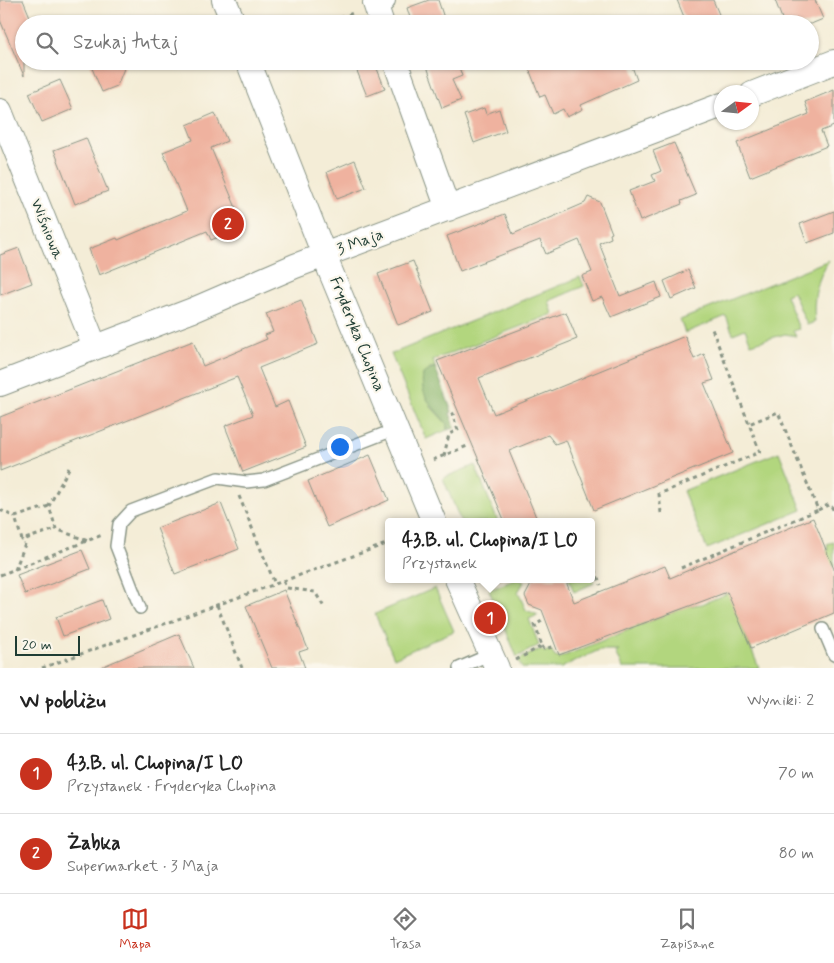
<!DOCTYPE html>
<html lang="pl">
<meta charset="utf-8">
<style>
body{margin:0;font-family:Mynerve,sans-serif;background:#f2f2f2;color:#222}
.compass{position:absolute;left:714px;top:85px;width:45px;height:45px;border-radius:50%;background:#fff;box-shadow:0 1px 4px #0004;rotate:75deg}
.scale{position:absolute;left:15px;bottom:12px;width:65px;box-sizing:border-box;padding-left:5px;border:2px solid #1f3d34;border-top:0;font-size:14px;line-height:18px;white-space:nowrap;color:#1f3d34;-webkit-text-stroke:4px #fbf7ec;paint-order:stroke}
.you{position:absolute;left:339px;top:446px;width:18px;height:18px;margin:-12px;border:4px solid #fff;border-radius:50%;background:#1a73e8;box-shadow:0 0 0 8px #1a73e833}
.badge{display:grid;place-items:center;width:32px;height:32px;border-radius:50%;background:#c8321e;color:#fff;font-size:16px;font-weight:700}
.pin{position:absolute;translate:-50% -50%;border:2px solid #fff;box-shadow:0 1px 5px #0006}
.popup{position:absolute;left:385px;top:518px;width:210px;height:65px;box-sizing:border-box;display:grid;place-content:center;border-radius:5px;background:#fff;filter:drop-shadow(0 1px 4px #0005);font-size:16px;white-space:nowrap;color:#767676}
.popup b{font-size:19px;color:#222}
.popup::after{content:'';position:absolute;left:50%;top:100%;margin-left:-10px;border:10px solid transparent;border-top-color:#fff}
.list{margin:0;padding:0;list-style:none}
h2{display:flex;justify-content:space-between;align-items:center;height:65px;margin:0;padding:0 20px;font-size:21px}
h2 small{font-size:16px;font-weight:400;color:#767676}
.list li{display:grid;grid-template-columns:32px 1fr auto;gap:15px;align-items:center;box-sizing:border-box;height:80px;padding:0 20px;border-top:1px solid #e0e0e0}
.list b{display:block;font-size:19px;white-space:nowrap}
.list p{margin:0;font-size:16px;white-space:nowrap;color:#767676}
.list em{font-size:16px;font-style:normal;color:#767676}
.icon{flex:none;width:28px;height:28px;fill:none;stroke:currentColor;stroke-width:2;stroke-linecap:round;stroke-linejoin:round}
.map{position:relative;flex:none;width:834px;height:668px;overflow:hidden}
.search{position:absolute;background:#fff;box-shadow:0 1px 4px #0004;left:15px;right:15px;top:15px;height:55px;display:flex;align-items:center;gap:12px;box-sizing:border-box;padding:0 18px;border-radius:28px;color:#767676;font-size:19px}
.sheet{height:225px;background:#fff}
nav{display:flex;justify-content:space-around;align-items:center;box-sizing:border-box;height:70px;border-top:1px solid #e0e0e0;background:#fff;font-size:14px;color:#767676}
nav a{display:grid;justify-items:center;gap:2px}
nav .on{color:#c8321e}
.map>svg:first-child{display:block}
</style>
<div class="map">
<svg width="834" height="668" viewBox="0 0 834 668">
<rect width="100%" height="100%" fill="#fbf7ec"/>
<filter id="ink" filterUnits="userSpaceOnUse"><feTurbulence type="fractalNoise" baseFrequency=".02" numOctaves="2"/><feDisplacementMap in="SourceGraphic" scale="10" xChannelSelector="R" yChannelSelector="G"/><feConvolveMatrix kernelMatrix="1 2 1 2 8 2 1 2 1" color-interpolation-filters="sRGB"/></filter>
<filter id="wash" filterUnits="userSpaceOnUse"><feTurbulence type="fractalNoise" baseFrequency=".0096" numOctaves="4" result="noise"/><feDisplacementMap in="SourceGraphic" scale="20" xChannelSelector="R" yChannelSelector="G"/><feGaussianBlur stdDeviation="1.12" result="paint"/><feColorMatrix in="noise" values="0 0 0 0 0 0 0 0 0 0 0 0 0 0 0 0 0 1.4 0 .05"/><feComposite in="paint" operator="in"/></filter>
<g filter="url(#wash)">
<rect width="100%" height="100%" fill="#f4edd7"/>
<path fill="#b2d67e" stroke="#688a59" d="M829,260C817,279 812,299 815,322L807,325L793,292L786,295L799,329L793,331L796,336L785,334L751,344L745,329L733,334L726,316L685,333L680,320Z
M580,277L584,286L549,301L553,314L433,360L435,367L430,368L431,407L447,424V430L426,439L391,354Z
M779,452L802,510L707,549L683,491Z
M475,465L498,522H461L443,478Z
M834,542V566L734,607L759,668H622L615,652L618,650H599L561,668H522L518,660L541,649L544,652L551,650L555,657L559,658L688,606L702,604L828,551L827,544Z
M591,576L594,583L574,592L569,579H591Z
M517,579L524,582L518,592L526,610L538,615L529,619L539,645L517,657L489,590Z
M435,588L454,631L394,658L375,614Z"/>
<path fill="#8db76d" stroke="#567a50" d="M435,367L452,412L450,413L455,428L447,430V424C434,407 419,398 423,374Z"/>
<g id="blocks">
<path fill="#efb29f" d="M0,0H23L33,24H24V76L0,20Z
M429,0H438L446,24H412L407,8Z
M677,0H713L723,24H687Z
M775,0H815L823,19L811,24H784Z
M89,61H127L117,86L102,92Z
M353,61H374L385,89L367,96Z
M425,61H457L462,76L452,80L461,100L442,108Z
M526,61H630L637,80L581,105L583,109L567,117L563,109L553,114L545,95L540,97Z
M60,80L73,109L42,122L29,93Z
M834,90V126L821,131L827,146L750,177L737,143L809,114L805,102Z
M484,108L486,114L499,109L506,131L474,143L464,115Z
M215,113L227,141L211,148L244,227L211,240L207,231L99,275L89,249L117,238L118,240L187,211L163,152L193,140L187,125Z
M86,138L108,191L75,204L54,150Z
M674,143L696,195L681,201L682,204L640,221L629,191L655,181L652,175L661,171L653,151Z
M355,160L366,188L337,199L327,172Z
M588,197L600,202L612,233L610,234L611,238L599,243L620,296L656,282L661,297L611,317L602,297L592,301L582,276L592,272L579,240L546,254L540,240L460,271L447,236L505,214L513,234L585,203Z
M834,211V233L807,243L800,224Z
M19,248L32,283L0,295V255Z
M413,261L433,312L398,325L378,274Z
M688,270L696,288L671,299L664,281Z
M301,300L318,344L259,368L275,407L288,401L306,447L243,472L225,426L253,415L237,377L0,471V417L193,341L203,366L267,339L265,335L273,332L266,314Z
M566,312L577,339L479,378L494,414L685,336L694,359L704,354L714,380L704,383L733,453L594,510L566,440L555,444L548,435L509,451L538,522H505L437,361Z
M370,455L389,500L327,527L308,481Z
M221,503L239,549L175,574L157,528Z
M813,518L834,569V613L751,648L727,592L559,655L542,610L529,605L525,596L534,579H565L574,602L665,566L670,578Z
M82,550L90,569L25,594L17,575Z
M284,590L308,649L299,652L305,668H272L246,606Z
M102,600L109,619L63,636L56,617Z
M179,634L194,668H99Z"/>
</g>
</g>
<g filter="url(#ink)">
<use href="#blocks" fill-opacity="0" stroke="#8a9586" stroke-width="1"/>
<g fill="none" stroke-linecap="round" stroke-linejoin="round">
<defs>
<path id="service" d="M140,608L116,546L119,524L131,511L218,478L246,482L264,480L396,429
M823,629L834,655
M459,668L491,654"/>
<path id="minor" d="M224,0L234,24
M382,24L375,3L383,0
M248,61L330,270L434,522
M395,61L448,209
M752,94L834,62
M0,111L95,347
M0,384L193,310L295,266L722,105
M457,579L497,668"/>
</defs>
<use href="#service" stroke="#8a9586" stroke-width="14"/>
<use href="#minor" stroke="#8a9586" stroke-width="26"/>
<path stroke="#8a9586" stroke-width="3" stroke-dasharray="4 4" stroke-linecap="butt" d="M326,24L355,12
M444,456L449,434L458,430L452,414L455,413
M433,460L467,446
M69,468L49,506L56,529L88,541
M239,496L275,584
M49,506L15,517L22,540L56,529
M0,510L15,517
M818,510L830,504L834,511
M661,513L659,494L760,452L712,329
M591,562L601,585
M681,568L818,510L778,412L749,424
M15,570L27,539
M0,575L102,535
M283,581L287,588L315,592L324,607
M217,605L242,668
M542,646L544,649L552,647
M516,660L542,646L535,625L542,621
M42,668L389,543"/>
<use href="#service" stroke="#fff" stroke-width="11"/>
<use href="#minor" stroke="#fff" stroke-width="24"/>
</g>
</g>
<g text-anchor="middle" dominant-baseline="central" stroke-width="4.5" stroke-linejoin="round" paint-order="stroke">
<g font-size="16" fill="#1f3d34" stroke="#fbf7ec">
<text transform="translate(47 229) rotate(68)">Wiśniowa</text>
<text transform="translate(360 242) rotate(-20)">3 Maja</text>
<text transform="translate(357 334) rotate(68)">Fryderyka Chopina</text>
</g>
</g>
</svg>
<svg class="compass" viewBox="-18 -18 36 36"><path d="M0-13l5 13h-10z" fill="#e53935"/><path d="M0 13l5-13h-10z" fill="#767676"/></svg>
<div class="scale">20 m</div>
<div class="you"></div>
<div class="pin badge" style="left:490px;top:618px">1</div>
<div class="popup"><b>43.B. ul. Chopina/I LO</b>Przystanek</div>
<div class="pin badge" style="left:228px;top:224px">2</div>
<div class="search"><svg class="icon" aria-label="search" viewBox="0 0 24 24"><circle cx="10" cy="10" r="6"/><path d="M15 15l6 6"/></svg>Szukaj tutaj</div>
</div>
<section class="sheet">
<h2>W pobliżu<small>Wyniki: 2</small></h2>
<ul class="list">
<li><span class="badge">1</span><div><b>43.B. ul. Chopina/I LO</b><p>Przystanek · Fryderyka Chopina</p></div><em>70 m</em></li>
<li><span class="badge">2</span><div><b>Żabka</b><p>Supermarket · 3 Maja</p></div><em>80 m</em></li>
</ul>
</section>
<nav>
<a class="on"><svg class="icon" aria-label="map" viewBox="0 0 24 24"><path d="M3 6l6-2 6 2 6-2v14l-6 2-6-2-6 2zM9 4v14M15 6v14"/></svg>Mapa</a>
<a><svg class="icon" aria-label="directions" viewBox="0 0 24 24"><path d="M12 3l9 9-9 9-9-9zM9 14v-3h6M13 9l2 2-2 2"/></svg>Trasa</a>
<a><svg class="icon" aria-label="saved" viewBox="0 0 24 24"><path d="M7 4h10v16l-5-4-5 4z"/></svg>Zapisane</a>
</nav>
